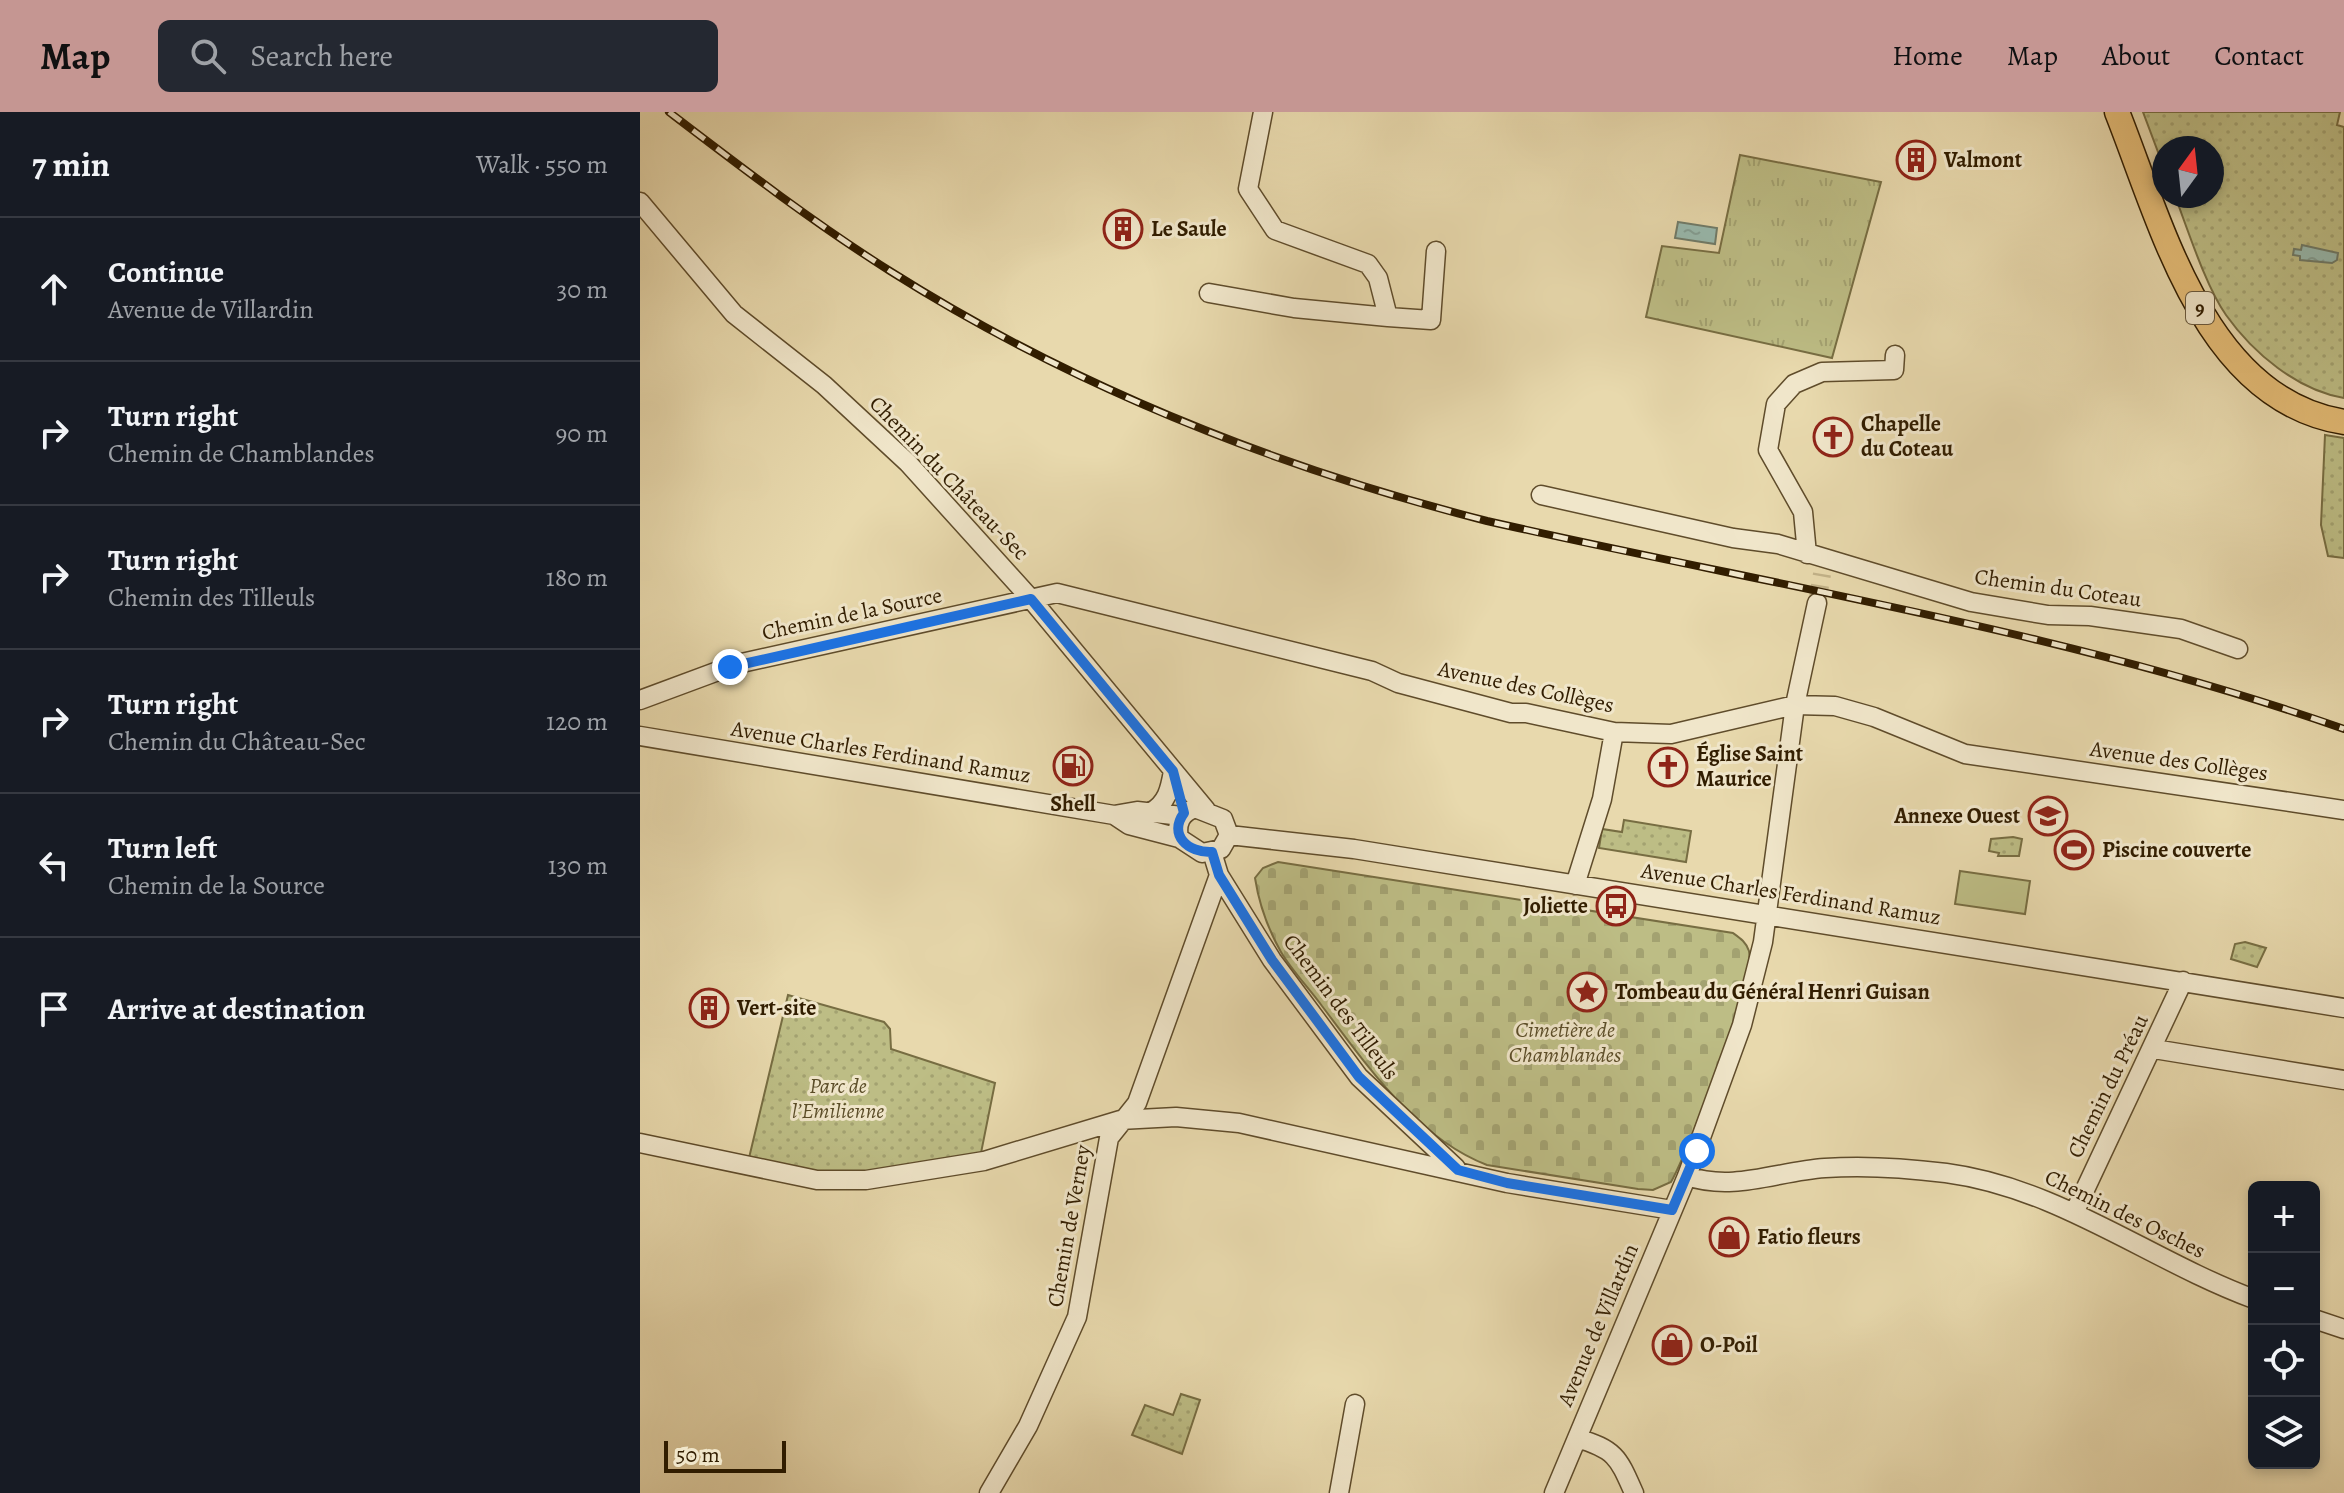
<!DOCTYPE html>
<meta charset="utf-8">
<style>
body{margin:0;font-family:Alegreya,serif;background:#242831;color:#f1f3f6}
.controls{position:absolute;right:24px;bottom:24px;display:grid;overflow:hidden;border-radius:12px;box-shadow:0 4px 12px #0003}
.controls button{width:72px;height:72px;display:grid;place-items:center;padding:0;border:0;border-bottom:2px solid #363941;background:#171b24;color:#f1f3f6;font:40px sans-serif}
.compass{position:absolute;left:1512px;top:24px;width:72px;height:72px;border-radius:50%;background:#171b24;box-shadow:0 4px 12px #0003;rotate:15deg}
.scale{position:absolute;left:24px;bottom:20px;width:122px;box-sizing:border-box;padding-left:8px;border:4px solid #311d00;border-top:0;font-size:22px;line-height:28px;white-space:nowrap;color:#311d00;-webkit-text-stroke:6px #f0e6ca;paint-order:stroke}
.stop{position:absolute;width:24px;height:24px;margin:-18px;border:6px solid #1a73e8;border-radius:50%;background:#fff}
.stop.end{background:#1a73e8;border-color:#fff;box-shadow:0 2px 8px #0008}
.list{margin:0;padding:0;list-style:none}
h2{display:flex;justify-content:space-between;align-items:center;height:104px;margin:0;padding:0 32px;font-size:34px}
h2 small{font-size:26px;font-weight:400;color:#9ea1a6}
.list li{display:grid;grid-template-columns:52px 1fr auto;gap:24px;align-items:center;box-sizing:border-box;height:144px;padding:0 32px;border-top:2px solid #363941}
.list b{display:block;font-size:30px;white-space:nowrap}
.list p{margin:0;font-size:26px;white-space:nowrap;color:#9ea1a6}
.list em{font-size:26px;font-style:normal;color:#9ea1a6}
.icon{flex:none;width:44px;height:44px;fill:none;stroke:currentColor;stroke-width:2;stroke-linecap:round;stroke-linejoin:round}
.map{position:relative;flex:none;width:1704px;height:1381px;overflow:hidden}
header{display:flex;align-items:center;gap:48px;box-sizing:border-box;height:112px;padding:0 40px;background:#c59692;color:#111}
header strong{font-size:38px}
nav{display:flex;gap:44px;margin-inline-start:auto;font-size:28px}
.search{width:560px;height:72px;background:#242831;display:flex;align-items:center;gap:20px;box-sizing:border-box;padding:0 28px;border-radius:12px;color:#9ea1a6;font-size:30px}
main{display:flex}
aside{flex:1;background:#171b24}
.map>svg:first-child{display:block}
</style>
<header>
<strong>Map</strong>
<div class="search"><svg class="icon" aria-label="search" viewBox="0 0 24 24"><circle cx="10" cy="10" r="6"/><path d="M15 15l6 6"/></svg>Search here</div>
<nav><a>Home</a><a>Map</a><a>About</a><a>Contact</a></nav>
</header>
<main>
<aside>
<h2>7 min<small>Walk · 550 m</small></h2>
<ul class="list">
<li><svg class="icon" aria-label="ahead" viewBox="0 0 24 24"><path d="M12 20V5M6 11l6-6 6 6"/></svg><div><b>Continue</b><p>Avenue de Villardin</p></div><em>30 m</em></li>
<li><svg class="icon" aria-label="right" viewBox="0 0 24 24"><path d="M7 20v-9h11M14 6l5 5-5 5"/></svg><div><b>Turn right</b><p>Chemin de Chamblandes</p></div><em>90 m</em></li>
<li><svg class="icon" aria-label="right" viewBox="0 0 24 24"><path d="M7 20v-9h11M14 6l5 5-5 5"/></svg><div><b>Turn right</b><p>Chemin des Tilleuls</p></div><em>180 m</em></li>
<li><svg class="icon" aria-label="right" viewBox="0 0 24 24"><path d="M7 20v-9h11M14 6l5 5-5 5"/></svg><div><b>Turn right</b><p>Chemin du Château-Sec</p></div><em>120 m</em></li>
<li><svg class="icon" aria-label="left" viewBox="0 0 24 24"><path d="M17 20v-9H6M10 6l-5 5 5 5"/></svg><div><b>Turn left</b><p>Chemin de la Source</p></div><em>130 m</em></li>
<li><svg class="icon" aria-label="arrive" viewBox="0 0 24 24"><path d="M6 21V4h12l-3 4 3 4H6"/></svg><div><b>Arrive at destination</b></div></li>
</ul>
</aside>
<div class="map">
<svg width="1704" height="1381" viewBox="0 0 1704 1381">
<defs>
<pattern id="grass-tufts" width="24" height="20" patternUnits="userSpaceOnUse" patternTransform="scale(2)"><rect width="24" height="20" fill="#bdbd85"/><path d="M3 7l-1-3M5 7V3M7 7l1-3M15 17l-1-3M17 17v-4M19 17l1-3" fill="none" stroke="#a3a271"/></pattern>
<pattern id="cemetery-stones" width="16" height="16" patternUnits="userSpaceOnUse" patternTransform="scale(2)"><rect width="16" height="16" fill="#bdbd85"/><path d="M2 7V4a2 2 0 0 1 4 0v3zM10 15v-3a2 2 0 0 1 4 0v3z" fill="#a3a271"/></pattern>
<pattern id="park-dots" width="8" height="8" patternUnits="userSpaceOnUse" patternTransform="scale(2)"><rect width="8" height="8" fill="#bdbd85"/><path d="M2 2h.1M6 6h.1" fill="none" stroke="#a3a271" stroke-width="1.8" stroke-linecap="round"/></pattern>
<pattern id="water-ripples" width="26" height="14" patternUnits="userSpaceOnUse" patternTransform="scale(2)"><rect width="26" height="14" fill="#98baaf"/><path d="M2 4q2-2 4 0t4 0M15 11q2-2 4 0t4 0" fill="none" stroke="#839f95"/></pattern>
</defs>
<rect width="100%" height="100%" fill="#e8d9ad"/>
<filter id="stains"><feTurbulence type="fractalNoise" baseFrequency=".0025" numOctaves="4"/><feColorMatrix values="0 0 0 0 .2 0 0 0 0 .09 0 0 0 0 .02 0 0 0 .5 -.17"/></filter>
<radialGradient id="worn" r=".72"><stop offset=".6" stop-color="#630" stop-opacity="0"/><stop offset="1" stop-color="#630" stop-opacity=".3"/></radialGradient>
<path fill="url(#grass-tufts)" stroke="#776d42" stroke-width="2" d="M1100,43L1241,70L1192,246L1006,205L1022,134L1079,141Z"/>
<path fill="url(#cemetery-stones)" stroke="#776d42" stroke-width="2" d="M638,750L1093,821C1100,826 1106,830 1109,839C1115,866 1048,1040 1031,1070L1013,1078L998,1077L847,1053C776,1026 726,952 682,894C669,876 652,859 641,840C628,817 619,792 615,766L623,756Z"/>
<path fill="url(#park-dots)" stroke="#776d42" stroke-width="2" d="M1503,0H1700L1697,13L1704,15V286C1657,278 1613,241 1586,203C1566,175 1548,118 1535,84H1572V36H1524V56Z
M1685,323L1704,326V446L1688,444L1681,413Z
M984,708L1051,719L1046,750L959,736L962,717L982,720Z
M1373,725L1382,727L1379,744H1358L1359,741L1349,739L1351,727Z
M1605,830L1626,836L1617,855L1591,847L1595,832Z
M148,883L244,910L250,917L251,937L355,971L341,1041L228,1062L181,1061L109,1046Z
M541,1282L560,1288L542,1342L492,1323L505,1293L533,1303Z"/>
<path fill="#bdbd85" stroke="#776d42" stroke-width="2" d="M1320,759L1390,769L1385,802L1315,792Z"/>
<path fill="url(#water-ripples)" stroke="#6f7b69" stroke-width="2" d="M1038,110L1077,116L1075,132L1035,126Z
M1662,133L1698,141L1697,148L1692,151L1660,148V144L1653,143L1654,137L1661,138Z"/>
<g fill="none" stroke-linecap="round" stroke-linejoin="round">
<path stroke="#c3b38a" stroke-width="18" stroke-dasharray="18 9" stroke-linecap="butt" d="M1177,491L1182,462"/>
<defs>
<path id="minor" d="M623,0L608,77L635,118L728,152L738,166L748,205L791,208L796,139
M0,90L94,202L184,273L268,351L391,487L566,698
M569,181L654,196L748,205
M901,383L1093,426L1138,432L1331,490L1408,503L1450,504L1541,517L1598,537
M1167,442L1163,400L1128,338L1136,292L1154,272L1182,260L1254,258L1255,243
M0,588L97,552L417,481L732,559L758,571L871,601H886L974,620L1031,622L1155,593L1195,594L1234,605L1325,642L1704,698
M0,624L474,703L497,699L542,704
M555,696L583,707L589,723L581,737L562,741L539,726C536,711 541,701 555,696Z
M511,700C527,691 530,677 533,659
M474,703L489,713L539,726
M589,723L714,737L1704,896
M572,740L579,763L632,848L719,965L816,1056
M935,773L962,687L974,620
M1514,937L1704,968
M0,1031L177,1068H226L344,1049L480,1008L536,1005L599,1011L867,1071L1032,1098
M1047,1064C1094,1080 1138,1059 1185,1056C1226,1053 1266,1056 1306,1061C1419,1076 1509,1148 1614,1187
M1435,1099L1543,869
M1674,1207L1704,1217
M937,1326C976,1338 978,1345 994,1381
M349,1381L388,1314L437,1205L469,1026L497,991L579,763
M699,1381L715,1292
M914,1381L1047,1064L1102,913L1123,830L1155,593L1177,491"/>
<path id="major" d="M1477,0C1522,113 1565,288 1704,310"/>
</defs>
<use href="#minor" stroke="#5f4c2b" stroke-width="21"/>
<use href="#major" stroke="#311d00" stroke-width="27"/>
<use href="#minor" stroke="#f0e6ca" stroke-width="18"/>
<use href="#major" stroke="#e4bc76" stroke-width="24"/>
<defs>
<path id="rail" d="M29,0C101,55 174,111 250,159C435,276 636,355 847,409C1133,474 1427,519 1704,617"/>
</defs>
<use href="#rail" stroke="#311d00" stroke-width="8"/>
<use href="#rail" stroke="#f0e6ca" stroke-width="5" stroke-dasharray="15" stroke-linecap="butt"/>
</g>
<g fill="none" stroke-linecap="round" stroke-linejoin="round">
<path stroke="#1a73e8" stroke-width="10" d="M90,555L391,487L533,659L544,701C528,723 548,741 572,740L579,763L632,848L719,965L818,1058L867,1071L1032,1098L1057,1039"/>
</g>
<defs>
<symbol id="building-ring" viewBox="-11 -11 22 22"><circle r="9.5" fill="#f0e6ca" stroke="#8f2418" stroke-width="1.5"/><path d="M-4-6H4V6H1V3H-1V6H-4ZM-2.5-4.3h1.7v1.8h-1.7ZM.8-4.3h1.7v1.8H.8ZM-2.5-1h1.7V.8h-1.7ZM.8-1h1.7V.8H.8Z" fill="#8f2418"/></symbol>
<symbol id="church-ring" viewBox="-11 -11 22 22"><circle r="9.5" fill="#f0e6ca" stroke="#8f2418" stroke-width="1.5"/><path d="M-1.2-6h2.4v3.5h3.3v2.4h-3.3V6h-2.4V-.1h-3.3v-2.4h3.3Z" fill="#8f2418"/></symbol>
<symbol id="fuel-ring" viewBox="-11 -11 22 22"><circle r="9.5" fill="#f0e6ca" stroke="#8f2418" stroke-width="1.5"/><path d="M-5.5-6h7V0h2V4h1.3V-2.5L3-4.5l.8-.8L6-3V5H2.5V1h-1V6h-7ZM-4.2-4.7v3.2H.2V-4.7Z" fill="#8f2418"/></symbol>
<symbol id="school-ring" viewBox="-11 -11 22 22"><circle r="9.5" fill="#f0e6ca" stroke="#8f2418" stroke-width="1.5"/><path d="M0-5L7-2L0 1L-7-2ZM-4 1L0 2.5L4 1V4Q0 6-4 4Z" fill="#8f2418"/></symbol>
<symbol id="stadium-ring" viewBox="-11 -11 22 22"><circle r="9.5" fill="#f0e6ca" stroke="#8f2418" stroke-width="1.5"/><path d="M0-5a6.5 5 0 1 0 0 10a6.5 5 0 1 0 0-10ZM-3.5-1.8h7v3.6h-7Z" fill="#8f2418"/></symbol>
<symbol id="bus-ring" viewBox="-11 -11 22 22"><circle r="9.5" fill="#f0e6ca" stroke="#8f2418" stroke-width="1.5"/><path d="M-5-6H5V4H4V6H2V4H-2V6H-4V4H-5ZM-3.5-4V0h7V-4ZM-3.5 1.2v1.5H-2V1.2ZM2 1.2v1.5H3.5V1.2Z" fill="#8f2418"/></symbol>
<symbol id="sight-ring" viewBox="-11 -11 22 22"><circle r="9.5" fill="#f0e6ca" stroke="#8f2418" stroke-width="1.5"/><path d="M0-6L1.8-2.2L6-1.7L2.9 1.2L3.7 5.4L0 3.3L-3.7 5.4L-2.9 1.2L-6-1.7L-1.8-2.2Z" fill="#8f2418"/></symbol>
<symbol id="shop-ring" viewBox="-11 -11 22 22"><circle r="9.5" fill="#f0e6ca" stroke="#8f2418" stroke-width="1.5"/><path d="M-5-2.5h2.3a2.7 3.5 0 0 1 5.4 0H5L5.5 6h-11ZM-1.5-2.5h3a1.5 2.3 0 0 0-3 0Z" fill="#8f2418"/></symbol>
</defs>
<g fill-rule="evenodd">
<use href="#building-ring" x="1254" y="26" width="44" height="44"/>
<use href="#building-ring" x="461" y="95" width="44" height="44"/>
<use href="#church-ring" x="1171" y="303" width="44" height="44"/>
<use href="#fuel-ring" x="411" y="632" width="44" height="44"/>
<use href="#church-ring" x="1006" y="633" width="44" height="44"/>
<use href="#school-ring" x="1386" y="682" width="44" height="44"/>
<use href="#stadium-ring" x="1412" y="716" width="44" height="44"/>
<use href="#bus-ring" x="954" y="772" width="44" height="44"/>
<use href="#sight-ring" x="925" y="858" width="44" height="44"/>
<use href="#building-ring" x="47" y="874" width="44" height="44"/>
<use href="#shop-ring" x="1067" y="1103" width="44" height="44"/>
<use href="#shop-ring" x="1010" y="1211" width="44" height="44"/>
</g>
<g text-anchor="middle" dominant-baseline="central" stroke-width="6" stroke-linejoin="round" paint-order="stroke">
<rect fill="#f0e6ca" stroke="#6a593d" stroke-width="2" x="1546" y="180" width="28" height="32" rx="6"/>
<g font-size="20" font-weight="bold" fill="#311d00">
<text x="1560" y="196">9</text>
</g>
<g font-size="22" font-weight="bold" fill="#311d00" stroke="#f0e6ca" text-anchor="start">
<text x="1304" y="48">Valmont</text>
<text x="511" y="117">Le Saule</text>
<text x="1221" y="312">Chapelle<tspan x="1221" dy="25">du Coteau</tspan></text>
<text x="1056" y="642">Église Saint<tspan x="1056" dy="25">Maurice</tspan></text>
<text x="433" y="692" text-anchor="middle">Shell</text>
<text x="1380" y="704" text-anchor="end">Annexe Ouest</text>
<text x="1462" y="738">Piscine couverte</text>
<text x="948" y="794" text-anchor="end">Joliette</text>
<text x="975" y="880">Tombeau du Général Henri Guisan</text>
<text x="97" y="896">Vert-site</text>
<text x="1117" y="1125">Fatio fleurs</text>
<text x="1060" y="1233">O-Poil</text>
</g>
<g font-size="22" fill="#311d00" stroke="#f0e6ca">
<text transform="translate(309 366) rotate(46)">Chemin du Château-Sec</text>
<text transform="translate(1418 476) rotate(8)">Chemin du Coteau</text>
<text transform="translate(212 502) rotate(-12)">Chemin de la Source</text>
<text transform="translate(886 575) rotate(12)">Avenue des Collèges</text>
<text transform="translate(241 640) rotate(9)">Avenue Charles Ferdinand Ramuz</text>
<text transform="translate(1539 649) rotate(8)">Avenue des Collèges</text>
<text transform="translate(1151 782) rotate(9)">Avenue Charles Ferdinand Ramuz</text>
<text transform="translate(701 895) rotate(53)">Chemin des Tilleuls</text>
<text transform="translate(1468 974) rotate(-64)">Chemin du Préau</text>
<text transform="translate(1485 1102) rotate(26)">Chemin des Osches</text>
<text transform="translate(429 1114) rotate(-80)">Chemin de Verney</text>
<text transform="translate(958 1213) rotate(-67)">Avenue de Villardin</text>
</g>
<g font-size="22" font-style="italic" fill="#5b4d28" stroke="#f0e6ca">
<text x="925" y="918">Cimetière de<tspan x="925" dy="25">Chamblandes</tspan></text>
<text x="198" y="974">Parc de<tspan x="198" dy="25">l’Emilienne</tspan></text>
</g>
</g>
<rect width="100%" height="100%" filter="url(#stains)"/>
<rect width="100%" height="100%" fill="url(#worn)"/>
</svg>
<div class="controls">
<button>+</button>
<button>−</button>
<button><svg class="icon" aria-label="locate" viewBox="0 0 24 24"><circle cx="12" cy="12" r="6"/><path d="M12 2v4M12 18v4M2 12h4M18 12h4"/></svg></button>
<button><svg class="icon" aria-label="layers" viewBox="0 0 24 24"><path d="M12 4l9 5-9 5-9-5zM3 14l9 5 9-5"/></svg></button>
</div>
<svg class="compass" viewBox="-18 -18 36 36"><path d="M0-13l5 13h-10z" fill="#e53935"/><path d="M0 13l5-13h-10z" fill="#9ea1a6"/></svg>
<div class="scale">50 m</div>
<div class="stop" style="left:1057px;top:1039px"></div>
<div class="stop end" style="left:90px;top:555px"></div>
</div>
</main>
